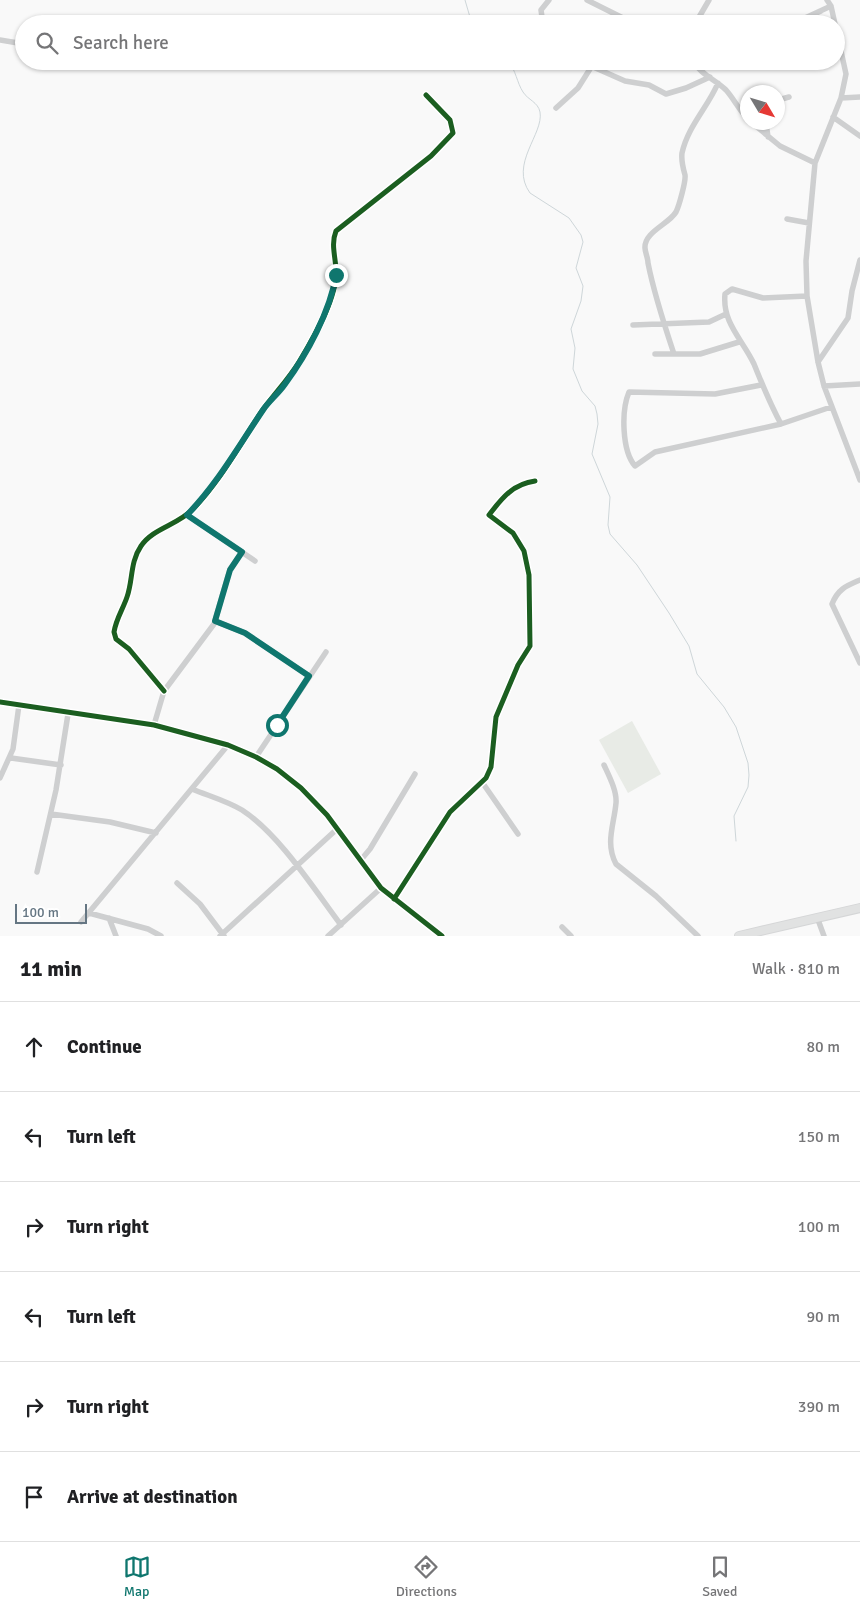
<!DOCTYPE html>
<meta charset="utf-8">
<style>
body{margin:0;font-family:Signika,sans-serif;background:#f6f6f6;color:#202124}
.compass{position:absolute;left:740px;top:85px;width:45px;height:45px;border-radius:50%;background:#fff;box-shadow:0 1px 4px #0004;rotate:128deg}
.scale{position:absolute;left:15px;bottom:12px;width:72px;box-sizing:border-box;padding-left:5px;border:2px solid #657683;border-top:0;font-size:14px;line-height:18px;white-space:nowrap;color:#657683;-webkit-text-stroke:4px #fff;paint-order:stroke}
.stop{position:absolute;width:15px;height:15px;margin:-11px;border:4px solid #0f766e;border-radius:50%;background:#fff}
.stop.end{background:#0f766e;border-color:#fff;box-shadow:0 1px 5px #0008}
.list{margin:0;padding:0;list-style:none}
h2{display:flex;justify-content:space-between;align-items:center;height:65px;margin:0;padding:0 20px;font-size:21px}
h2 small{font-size:16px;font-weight:400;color:#757577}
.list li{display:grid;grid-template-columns:32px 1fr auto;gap:15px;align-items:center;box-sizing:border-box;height:90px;padding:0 20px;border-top:1px solid #e0e0e0}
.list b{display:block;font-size:19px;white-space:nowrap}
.list em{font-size:16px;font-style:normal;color:#757577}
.icon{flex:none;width:28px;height:28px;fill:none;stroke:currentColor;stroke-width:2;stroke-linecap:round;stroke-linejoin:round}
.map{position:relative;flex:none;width:860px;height:936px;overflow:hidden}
.search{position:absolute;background:#fff;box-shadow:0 1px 4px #0004;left:15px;right:15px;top:15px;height:55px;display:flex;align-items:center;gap:12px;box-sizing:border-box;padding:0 18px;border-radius:28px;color:#757577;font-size:19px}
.sheet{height:605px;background:#fff}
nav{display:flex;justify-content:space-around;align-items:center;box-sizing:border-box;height:70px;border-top:1px solid #e0e0e0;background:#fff;font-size:14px;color:#757577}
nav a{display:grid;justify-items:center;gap:2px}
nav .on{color:#0f766e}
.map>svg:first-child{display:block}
</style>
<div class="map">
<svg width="860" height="936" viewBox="0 0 860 936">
<rect width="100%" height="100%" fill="#f9f9f9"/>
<path fill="#e8ebe6" d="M632,721L661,774L628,793L599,740Z"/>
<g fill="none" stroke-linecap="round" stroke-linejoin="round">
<path stroke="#ced6d9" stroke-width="1" d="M465,0L472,24
M508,61C516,70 517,83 523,92C528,100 538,102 540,112C544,134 509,164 530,193L569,218L581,235L583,242L576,268L583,286L581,301L571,329L575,348L573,369L582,391L595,406L597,414L598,424L592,454L610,497L608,525L610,534L637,565L669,613L689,646L697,674L724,707L736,727L748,763L749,775L748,787L734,816L736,841"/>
<defs>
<path id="secondary" d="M739,936L860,908"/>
</defs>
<use href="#secondary" stroke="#d5d6d7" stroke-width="10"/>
<path stroke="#cecfd0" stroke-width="5.5" d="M587,0L623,18L625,24
M827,0L831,6L835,24
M821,11L805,18L831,6
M543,24L541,10L549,0
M695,24L709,0
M836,28L846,74L841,98L815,163L806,261L807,296L818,362L824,386L860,480
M0,40L24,44
M693,61C700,74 716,80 726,90C734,99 739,110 748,119
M591,66L625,81L649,85L666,94L686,88L710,77
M841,98L860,97
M778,100L789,97
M556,108L578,88L595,61
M833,117L860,136
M751,122L780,146L815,163
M766,122L768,137
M787,219L809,223
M633,325L709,322L726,314
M655,354H700L739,342
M674,354C664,324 654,294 648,263C648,258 645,252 645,248C644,232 669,224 676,212C679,206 686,181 685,175C683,168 681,161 682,153C688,126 708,107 718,83
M818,362L848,318L852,291L860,260
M761,385L715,394L629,392C621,411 622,451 635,466L655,452L781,424L831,407
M824,386L860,384
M781,424C770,404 762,384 754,364C743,340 722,323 725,294L732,289L763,298L807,296
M187,515L255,561
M860,580C846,586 838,589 832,604L860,663
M215,621L245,633L309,676
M164,691L129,649L116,639L114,632C116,619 123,609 127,597C133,580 130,562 141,546C153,528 178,525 193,509C221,480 240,444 262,411C274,394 288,380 299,362C313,339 334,303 336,276C337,260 330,246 336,231L431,156L453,133L450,120L426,95
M0,702L154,725L228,745L256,757L277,769L301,788L327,815L381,888L442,936
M154,725L164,691L214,624L230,569L242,552
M256,757L326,652
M11,758L61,765
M604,765C609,776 617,791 616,803C614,825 605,843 616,864L656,896L698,936
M0,778L13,749L19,705
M482,782L518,834
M192,789C209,796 227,801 242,810C279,834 314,889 341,925
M51,814L110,822L156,833
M360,861L370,849L415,774
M37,872L56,790L68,714
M177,883L200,904L224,936
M394,899L450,812L486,778L491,767L496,717L518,665L530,646L529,575L524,551L513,533L489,515C502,498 513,484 535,481
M89,913L148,929L161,936
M817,917L824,936
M109,918L116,936
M81,922L228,745
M562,927L571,936
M220,936L337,829
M328,936L381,888"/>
<use href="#secondary" stroke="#e1e2e2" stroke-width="8"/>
<defs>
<path id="cycleway" d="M164,691L129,649L116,639L114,632C116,619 123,609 127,597C133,580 130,562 141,546C153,528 178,525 193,509C221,480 240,444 262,411C274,394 288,380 299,362C313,339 334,303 336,276C337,260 330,246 336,231L431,156L453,133L450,120L426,95
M0,702L154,725L228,745L256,757L277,769L301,788L327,815L381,888L442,936
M394,899L450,812L486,778L491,767L496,717L518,665L530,646L529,575L524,551L513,533L489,515C502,498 513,484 535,481"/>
</defs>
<use href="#cycleway" stroke="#fff" stroke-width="8"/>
<use href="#cycleway" stroke="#1b5e20" stroke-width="5"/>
</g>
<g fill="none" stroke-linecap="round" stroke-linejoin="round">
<path stroke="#0f766e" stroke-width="6" d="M277,725L309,676L245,633L215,621L230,570L242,552L187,515C218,483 238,447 263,410C269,401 278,394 285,384C307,354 330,312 336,275"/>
</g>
</svg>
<svg class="compass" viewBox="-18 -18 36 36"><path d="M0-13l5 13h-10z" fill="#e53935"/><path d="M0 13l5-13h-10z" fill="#757577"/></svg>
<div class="scale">100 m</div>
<div class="stop" style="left:277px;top:725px"></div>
<div class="stop end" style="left:336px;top:275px"></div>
<div class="search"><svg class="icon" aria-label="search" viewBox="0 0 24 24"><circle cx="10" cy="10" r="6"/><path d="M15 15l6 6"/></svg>Search here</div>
</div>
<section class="sheet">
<h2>11 min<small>Walk · 810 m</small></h2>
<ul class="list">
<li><svg class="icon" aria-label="ahead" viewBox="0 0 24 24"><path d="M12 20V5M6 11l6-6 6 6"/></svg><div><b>Continue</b></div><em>80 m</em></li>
<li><svg class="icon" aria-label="left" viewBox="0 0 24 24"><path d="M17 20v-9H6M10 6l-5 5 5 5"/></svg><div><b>Turn left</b></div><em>150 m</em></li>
<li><svg class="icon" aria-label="right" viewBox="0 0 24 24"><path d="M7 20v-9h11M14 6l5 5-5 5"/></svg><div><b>Turn right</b></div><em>100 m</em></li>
<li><svg class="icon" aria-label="left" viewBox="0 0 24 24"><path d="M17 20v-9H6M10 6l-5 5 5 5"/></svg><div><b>Turn left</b></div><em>90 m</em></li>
<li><svg class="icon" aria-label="right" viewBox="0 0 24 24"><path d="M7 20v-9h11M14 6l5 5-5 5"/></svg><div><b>Turn right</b></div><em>390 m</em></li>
<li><svg class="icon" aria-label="arrive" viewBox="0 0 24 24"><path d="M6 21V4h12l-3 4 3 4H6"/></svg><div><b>Arrive at destination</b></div></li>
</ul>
</section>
<nav>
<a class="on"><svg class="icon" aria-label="map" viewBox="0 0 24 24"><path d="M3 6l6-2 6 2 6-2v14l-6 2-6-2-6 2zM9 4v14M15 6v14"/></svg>Map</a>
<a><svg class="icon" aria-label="directions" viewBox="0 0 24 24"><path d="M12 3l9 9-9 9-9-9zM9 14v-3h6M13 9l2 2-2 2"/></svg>Directions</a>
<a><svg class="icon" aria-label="saved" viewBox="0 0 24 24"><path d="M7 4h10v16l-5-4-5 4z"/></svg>Saved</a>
</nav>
